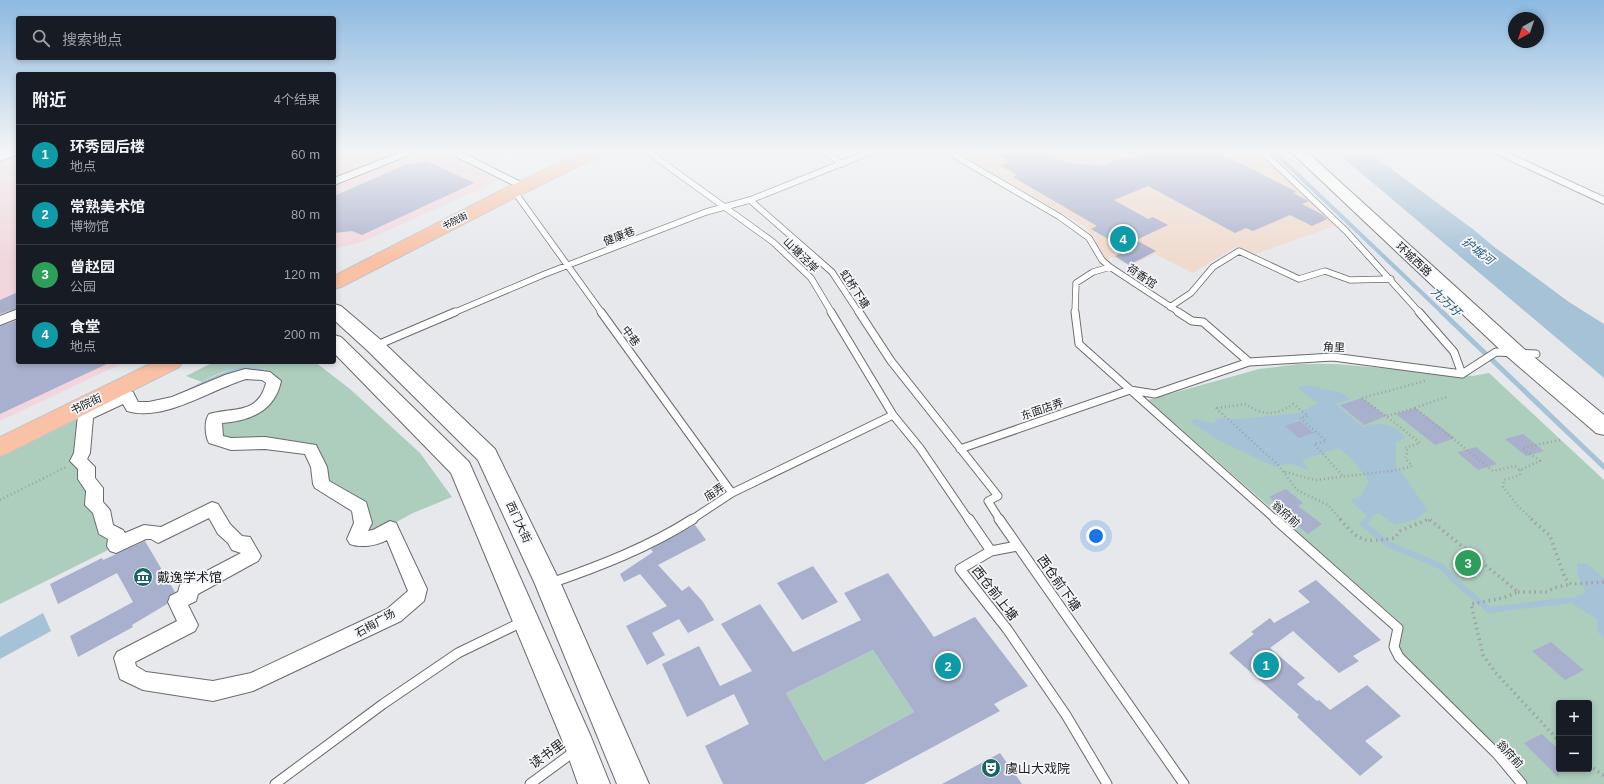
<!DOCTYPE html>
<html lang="zh">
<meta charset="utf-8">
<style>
body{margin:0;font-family:Arial,"Noto Sans SC",sans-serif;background:#242831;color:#f1f3f6}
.controls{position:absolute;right:12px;bottom:12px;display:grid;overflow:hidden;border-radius:4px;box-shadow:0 2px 6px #0003}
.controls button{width:36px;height:36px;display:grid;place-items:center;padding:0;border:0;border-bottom:1px solid #363941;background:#171b24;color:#f1f3f6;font:20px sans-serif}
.compass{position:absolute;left:1508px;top:12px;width:36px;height:36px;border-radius:50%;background:#171b24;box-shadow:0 2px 6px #0003;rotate:220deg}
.you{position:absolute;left:1096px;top:536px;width:14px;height:14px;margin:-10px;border:3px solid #fff;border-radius:50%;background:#1a73e8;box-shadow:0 0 0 6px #1a73e833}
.badge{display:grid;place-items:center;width:26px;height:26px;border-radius:50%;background:#90b4b2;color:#fff;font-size:13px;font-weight:700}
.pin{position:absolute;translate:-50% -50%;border:2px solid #fff;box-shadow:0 1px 4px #0006}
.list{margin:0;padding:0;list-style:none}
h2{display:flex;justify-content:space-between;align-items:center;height:52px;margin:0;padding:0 16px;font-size:17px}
h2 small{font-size:13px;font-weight:400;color:#9ea1a6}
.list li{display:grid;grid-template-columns:26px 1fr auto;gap:12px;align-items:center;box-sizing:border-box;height:60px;padding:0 16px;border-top:1px solid #363941}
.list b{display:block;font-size:15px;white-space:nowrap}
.list p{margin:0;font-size:13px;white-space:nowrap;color:#9ea1a6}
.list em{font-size:13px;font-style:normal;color:#9ea1a6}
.icon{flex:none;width:22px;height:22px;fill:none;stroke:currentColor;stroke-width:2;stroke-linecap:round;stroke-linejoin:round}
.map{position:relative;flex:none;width:1604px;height:784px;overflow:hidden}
.search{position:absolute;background:#171b24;box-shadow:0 2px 6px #0003;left:16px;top:16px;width:320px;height:44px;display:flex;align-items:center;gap:10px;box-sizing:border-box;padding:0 14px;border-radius:4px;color:#9ea1a6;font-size:15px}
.panel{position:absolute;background:#171b24;box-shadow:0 2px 6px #0003;left:16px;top:72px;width:320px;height:292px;border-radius:4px}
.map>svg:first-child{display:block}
</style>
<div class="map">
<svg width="1604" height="784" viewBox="0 0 1604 784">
<rect width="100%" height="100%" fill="#e7e8ec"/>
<path fill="#f1d7dd" d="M0,151H18V362H125L0,421Z
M334,151H437L500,180L362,242L334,249Z"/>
<path fill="#f0dacd" d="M956,151H1256L1337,225L1250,256L1235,247L1193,273L1155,254L1129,266L1113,257L1106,260L1086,227Z"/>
<path fill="#adcdbd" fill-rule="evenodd" d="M214,362H315L350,389L420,453L452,497L413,513L365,539L360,507L321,484L310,449L231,444L213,426L267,399L266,370C246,363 220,371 202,382L186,376Z
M1299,364H1336L1473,376L1489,373L1604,480V784H1522L1394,647L1401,623L1148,400L1259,369ZM1559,703H1589V769H1559Z
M86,415L82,453L116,546L0,604V457Z
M873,650L914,712L824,761L786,693Z"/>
<path fill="#a6c2d7" d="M1335,151H1367L1474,230L1493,246L1569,302L1604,324V378Z
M246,366C256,367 264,367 271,375L218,383L161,402C190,390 215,372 246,366Z
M1305,385L1340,392L1350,399L1336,404L1363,427C1380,422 1394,423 1405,438L1396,442V466L1428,510L1416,519L1395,525L1379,513L1369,517L1350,500L1361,496L1369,481L1353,460L1339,448L1302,460L1309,470L1289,463L1275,467L1216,439L1190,421L1196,419L1212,423L1220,418L1240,419L1299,413L1318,403L1298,388Z
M1577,563L1587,564L1604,578V638L1598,632L1597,619L1573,604L1571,600L1577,595L1586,593L1577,573Z
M43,613L51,631L0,659V637Z"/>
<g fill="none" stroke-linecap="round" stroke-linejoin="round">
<path stroke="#a6c2d7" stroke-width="4" d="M1273,151L1443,313"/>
<path stroke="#a6c2d7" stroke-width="5" d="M1442,312L1604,467
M1367,520L1369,517"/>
<path stroke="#a6c2d7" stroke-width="6" d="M1368,519L1363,524L1388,544L1442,567L1457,583L1489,610L1571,600"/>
</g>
<path fill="#a9b0cd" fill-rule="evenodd" d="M992,151H1041L1064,162L1100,166L1124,157L1129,160L1153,151H1216L1297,192L1293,193L1309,201L1302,204L1323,215L1327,219L1312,226L1290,215L1253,231L1246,228L1235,233L1148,186L1114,200L1148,219L1153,217L1168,225L1136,240L1156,251L1129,265L1115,256L1127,250L1091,229L1097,226L1013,177L1017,175L1001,166L1011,162Z
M427,161L474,183L362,235L352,231L334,233V196L405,165Z
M18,292V308L0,314V300Z
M18,320V362H111L0,414V326Z
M1362,398L1386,416L1364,425L1340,405Z
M1415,408L1455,438L1435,445L1396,414Z
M1300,421L1314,433L1299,438L1285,426Z
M1523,434L1544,451L1526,456L1505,439Z
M1476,447L1497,464L1478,470L1457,452Z
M1286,489L1303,503L1298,506L1322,524L1308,534L1289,519L1292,517L1269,497Z
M695,525L706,540L658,565L682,591L689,586L703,602L714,620L688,633L679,619L652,633L665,655L647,665L626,626L667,606L640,574L624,582L620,574L653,552L651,549Z
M145,541L175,592L169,596L167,604L132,625L133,627L78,657L70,636L133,602L117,573L58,604L50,584L102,558L103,560Z
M813,566L838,602L802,620L777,583Z
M888,573L934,637L975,617L1028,686L994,704L1000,711L864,784H723L705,746L749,724L734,694L687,717L662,664L699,646L720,686L752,671L721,624L760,604L793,652L861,620L844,593ZM873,650L914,712L824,761L786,693Z
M1316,580L1381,640L1353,656L1359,661L1339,673L1293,631L1270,648L1305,678L1297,684L1317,701L1319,700L1330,710L1367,685L1401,716L1365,741L1383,757L1360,776L1297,717L1299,715L1229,653L1254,634L1251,632L1270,618L1274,623L1310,602L1298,591Z
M1551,642L1584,670L1565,680L1532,651Z
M1542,734L1559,750V778L1524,743Z
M1000,753L1022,784H942Z"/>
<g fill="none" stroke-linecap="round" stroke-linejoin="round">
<defs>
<path id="lane-far2" d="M647,151L773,242L811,278L832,313
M825,151L842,164
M947,151L1060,217L1089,238L1102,260L1110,267L1180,313
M1262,151L1346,231L1420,313
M514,191L602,313
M750,200L832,272L859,313
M1170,307L1191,293L1213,267L1239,251L1299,279L1325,271L1350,280L1391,279
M453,313L545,274L706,212L750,200L873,151
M1075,313L1076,283L1093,272L1110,267"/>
<path id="lane-far1" d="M601,312L732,493
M831,312L893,415L920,448L969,520
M859,312L891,361L998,496L988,501L1000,520
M1075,312L1079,344L1276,520
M1178,312L1192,321L1203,322L1249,362
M1419,312L1454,352L1462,374
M375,346L455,312
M960,449L1130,390L1155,394L1249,362L1333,357L1462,374L1496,352L1536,354
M691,520L732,493L893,415"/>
<path id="lane" d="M969,519L991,551L960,569L1007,629L1066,715L1107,784
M999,519L1184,784
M1275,519L1398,628L1394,647L1399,657L1497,754L1522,784
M991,551L1017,546
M551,583C600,566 649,547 693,519
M275,784L383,704L458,653L522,622
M530,784L575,751"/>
<path id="street" d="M6,151H18V154L0,161V154Z
M404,151H419L334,185V178Z
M445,151H459L521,182L515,185L511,184Z
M1490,151H1504L1604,197V204Z
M18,309V318L0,325V316Z
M245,369L270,372L281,381C275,411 250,421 222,423L223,436L231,438L265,437L316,445L327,467L329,481L366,502L372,523L368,531L373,530L390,521L396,523L427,589L424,601L401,621L253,691L213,701L143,690L120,679L114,658L117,652L177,621L168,602L170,596L178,592L180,585L241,553L232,550L228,543L218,534L209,518L158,543L151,539H146L116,553L110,551L107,546L108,539L99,534L93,513L85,505L86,491L78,479V469L70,461L74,453L78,415L81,411L128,391L133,392L138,402H149L172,397L225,375ZM246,379L262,380L266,383C258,415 233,407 209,414C204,421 205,436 209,443L231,450L265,449L305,454L311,467L313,484L315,488L352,511L354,523L347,539L350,544C360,548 377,546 387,540L408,591L387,609L251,673L213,681L146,672L136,666L135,662L195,631L198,625L188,605L196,601L198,594L258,561L261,556L250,537L242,536L230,524L218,504L212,502L161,527L144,525L125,533L123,530L113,525L110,510L103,502V488L95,478V467L87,459L90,453L93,418L123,404L127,411C164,422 210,390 246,379Z"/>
<path id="secondary" d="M1290,151H1306L1523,348L1604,415V435L1596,433L1509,358Z
M334,304L341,306L382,341L495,449L561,584L649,784H617L535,584L478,460L368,351L334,320Z
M334,335L341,337L469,462L591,737L610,784H578L565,747L451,473L334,353Z"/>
<path id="primary" d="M585,151H606L603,154L520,195L341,287L334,289V276L508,187Z
M154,362H183L179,367L8,453L0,456V437Z"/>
</defs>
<use href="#lane-far2" stroke="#6b6b6e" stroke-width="7"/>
<use href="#lane-far1" stroke="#6b6b6e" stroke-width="9"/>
<use href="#lane" stroke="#6b6b6e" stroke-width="11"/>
<use href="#street" stroke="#6b6b6e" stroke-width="2"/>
<use href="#secondary" stroke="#6b6b6e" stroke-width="2"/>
<use href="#primary" stroke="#c3c4c4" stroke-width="2"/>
<path stroke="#a0a1a4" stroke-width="2.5" stroke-dasharray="1 3" stroke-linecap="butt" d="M1362,398L1425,381
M1362,398L1386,416
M1216,408L1279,466L1297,490L1328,505L1341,520
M1217,408L1246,404C1263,416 1276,416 1293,404L1308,416L1300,418L1326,441L1314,444L1343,476
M1415,408L1449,396
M1520,470V475L1504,480L1503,487L1518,506L1533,520
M1285,472L1315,480L1398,470L1412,466L1405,458L1408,451L1405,448L1420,443L1386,416L1415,408L1493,471L1515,466L1520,470L1540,461L1522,448L1560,440
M0,500L66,467
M1428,520H1430"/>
<path stroke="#a0a1a4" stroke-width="3.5" stroke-dasharray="1.5 4" stroke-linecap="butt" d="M1340,519C1362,544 1363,542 1395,538L1400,531L1429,519L1518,592L1503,598L1471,604L1483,655L1495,672L1559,741
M1531,519L1550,536L1565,578L1571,584L1604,582
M1518,592H1547L1554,588L1571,584
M1589,765L1604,776"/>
<use href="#lane-far2" stroke="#fff" stroke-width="5.5"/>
<use href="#lane-far1" stroke="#fff" stroke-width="7"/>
<use href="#lane" stroke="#fff" stroke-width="9"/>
<use href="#street" fill="#fff" fill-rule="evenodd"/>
<use href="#secondary" fill="#fff" fill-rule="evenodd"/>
<use href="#primary" fill="#f9c1a6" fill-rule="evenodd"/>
</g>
<linearGradient id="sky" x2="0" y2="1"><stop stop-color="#8dbae1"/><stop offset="0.58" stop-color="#f4f5f6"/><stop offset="1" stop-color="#f4f5f6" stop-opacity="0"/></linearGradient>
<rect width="1604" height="261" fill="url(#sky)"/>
<defs>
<symbol id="museum-disc" viewBox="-11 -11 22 22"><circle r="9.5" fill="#196660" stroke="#f5f6f9"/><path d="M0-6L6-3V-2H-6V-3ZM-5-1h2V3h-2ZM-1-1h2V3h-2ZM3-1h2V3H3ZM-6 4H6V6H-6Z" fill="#fff"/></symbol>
<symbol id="theatre-disc" viewBox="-11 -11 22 22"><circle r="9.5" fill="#196660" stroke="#f5f6f9"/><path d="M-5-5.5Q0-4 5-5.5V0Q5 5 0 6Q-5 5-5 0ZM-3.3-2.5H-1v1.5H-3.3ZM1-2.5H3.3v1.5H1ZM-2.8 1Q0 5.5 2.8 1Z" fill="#fff"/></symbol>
</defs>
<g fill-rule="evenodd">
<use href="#museum-disc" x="132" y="566" width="22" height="22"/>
<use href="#theatre-disc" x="980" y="757" width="22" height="22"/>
</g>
<g text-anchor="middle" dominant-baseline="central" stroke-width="3.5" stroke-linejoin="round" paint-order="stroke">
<g font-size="9" fill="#1a1b1c" stroke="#f5f6f9">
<text transform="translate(455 221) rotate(-27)">书院街</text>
</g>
<g font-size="11" fill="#1a1b1c" stroke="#f5f6f9">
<text transform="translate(619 236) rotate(-21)">健康巷</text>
<text transform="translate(801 255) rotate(45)">山塘泾岸</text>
<text transform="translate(1414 259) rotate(43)">环城西路</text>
<text transform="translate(1142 276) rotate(34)">荷香馆</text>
<text transform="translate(855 289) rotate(56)">虹桥下塘</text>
<text transform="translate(631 336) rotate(54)">中巷</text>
<text transform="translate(1334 347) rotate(3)">角里</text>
<text transform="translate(86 404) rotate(-26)">书院街</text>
<text transform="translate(1042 409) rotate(-19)">东面店弄</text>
<text transform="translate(714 492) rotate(-33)">庙弄</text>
<text transform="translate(1286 514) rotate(42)">翁府前</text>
<text transform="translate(519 522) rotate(65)">西门大街</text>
<text transform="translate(375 623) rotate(-30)">石梅广场</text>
<text transform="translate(1510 754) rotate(48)">翁府前</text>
</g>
<g font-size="12" font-style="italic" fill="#2b5a79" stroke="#f5f6f9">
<text transform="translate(1478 251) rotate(38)">护城河</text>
<text transform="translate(1446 302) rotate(44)">九万圩</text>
</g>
<g font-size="13" fill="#1a1b1c" stroke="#f5f6f9" text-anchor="start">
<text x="157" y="577">戴逸学术馆</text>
<text x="1005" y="768">虞山大戏院</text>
</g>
<g font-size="13" fill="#1a1b1c" stroke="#f5f6f9">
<text transform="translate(1059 583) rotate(55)">西仓前下塘</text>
<text transform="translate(995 593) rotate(52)">西仓前上塘</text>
<text transform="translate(547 754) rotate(-36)">读书里</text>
</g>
</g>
</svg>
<div class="controls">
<button>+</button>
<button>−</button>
</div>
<svg class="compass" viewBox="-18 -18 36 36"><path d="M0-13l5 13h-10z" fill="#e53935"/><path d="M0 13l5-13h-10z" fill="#9ea1a6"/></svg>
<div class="you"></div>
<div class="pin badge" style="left:1266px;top:665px;background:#0f9aa8">1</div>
<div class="pin badge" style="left:948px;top:666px;background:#0f9aa8">2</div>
<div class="pin badge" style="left:1468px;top:563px;background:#2e9e5b">3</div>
<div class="pin badge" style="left:1123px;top:239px;background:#0f9aa8">4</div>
<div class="search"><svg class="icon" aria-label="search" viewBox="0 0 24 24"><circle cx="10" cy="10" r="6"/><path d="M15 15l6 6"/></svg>搜索地点</div>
<section class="panel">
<h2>附近<small>4个结果</small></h2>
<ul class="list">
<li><span class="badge" style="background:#0f9aa8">1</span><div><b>环秀园后楼</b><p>地点</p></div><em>60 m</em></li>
<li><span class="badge" style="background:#0f9aa8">2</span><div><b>常熟美术馆</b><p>博物馆</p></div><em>80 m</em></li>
<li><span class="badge" style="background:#2e9e5b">3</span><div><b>曾赵园</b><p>公园</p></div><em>120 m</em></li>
<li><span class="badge" style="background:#0f9aa8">4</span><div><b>食堂</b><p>地点</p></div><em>200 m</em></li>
</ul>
</section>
</div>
